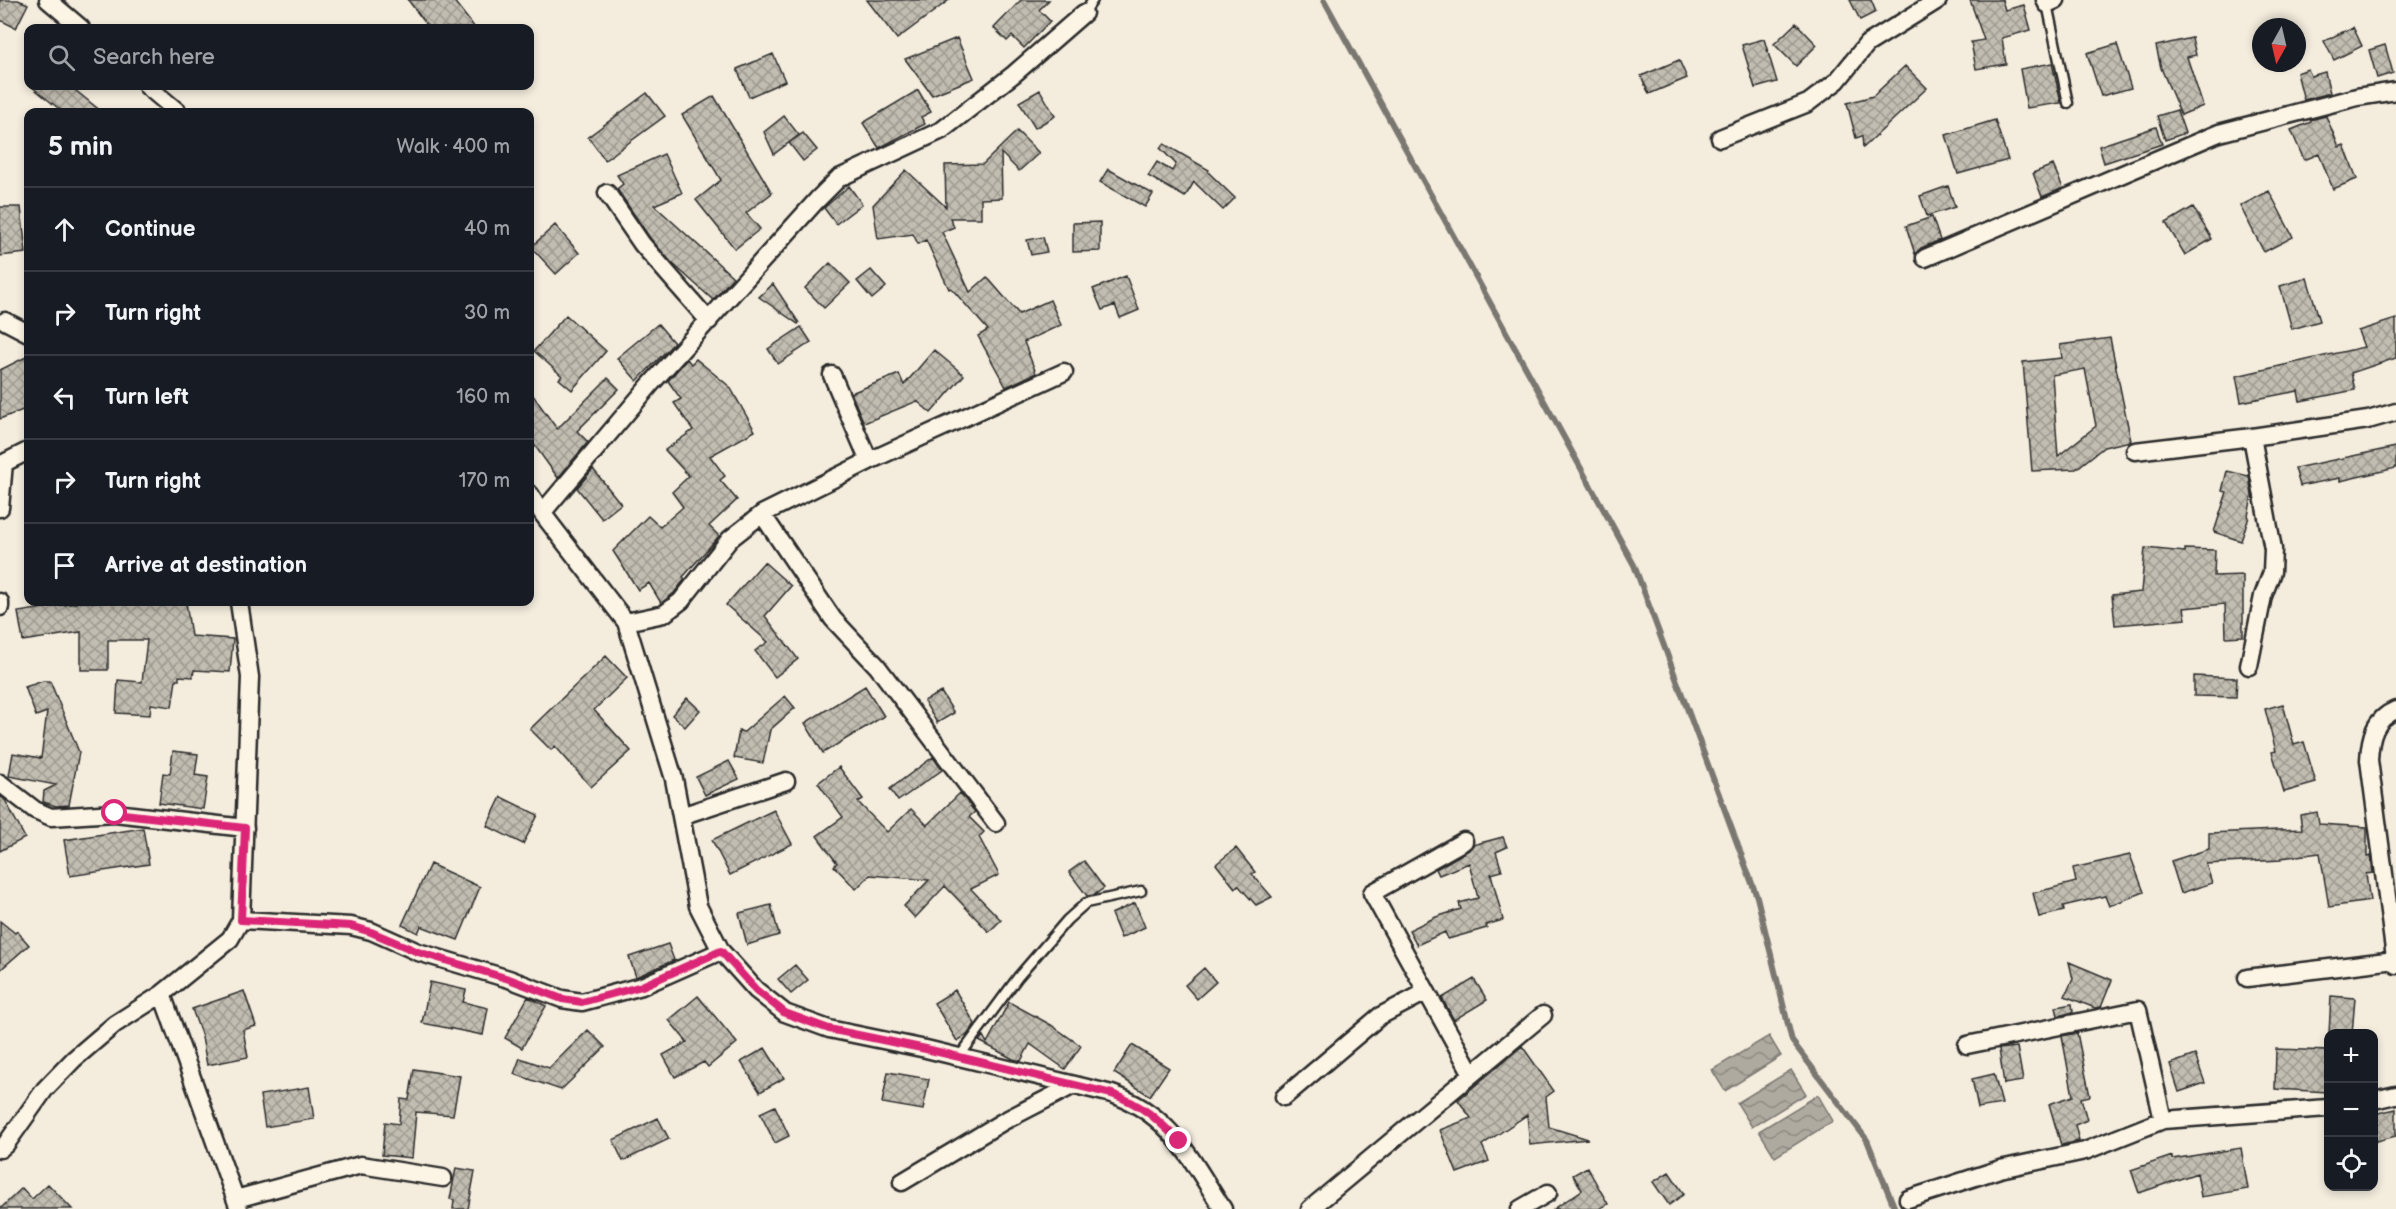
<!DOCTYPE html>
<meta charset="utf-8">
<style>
body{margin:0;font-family:"Balsamiq Sans",sans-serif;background:#20242c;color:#f1f3f6}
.controls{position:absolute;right:18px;bottom:18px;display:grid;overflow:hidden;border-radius:12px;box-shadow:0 3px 9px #0003}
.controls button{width:54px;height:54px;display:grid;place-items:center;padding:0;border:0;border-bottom:2px solid #363941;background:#171b24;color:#f1f3f6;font:30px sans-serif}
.compass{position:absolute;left:2252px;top:18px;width:54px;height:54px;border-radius:50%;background:#171b24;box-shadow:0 3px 9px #0003;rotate:188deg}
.stop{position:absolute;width:18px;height:18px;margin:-14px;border:4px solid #db2777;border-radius:50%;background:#fff}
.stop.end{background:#db2777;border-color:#fff;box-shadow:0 2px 6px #0008}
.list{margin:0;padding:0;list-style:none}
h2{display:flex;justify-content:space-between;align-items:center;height:78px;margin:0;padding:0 24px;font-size:26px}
h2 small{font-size:20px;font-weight:400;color:#9ea1a6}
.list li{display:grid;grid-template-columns:39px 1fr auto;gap:18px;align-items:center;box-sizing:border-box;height:84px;padding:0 24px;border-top:2px solid #363941}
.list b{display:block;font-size:22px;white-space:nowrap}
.list em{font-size:20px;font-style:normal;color:#9ea1a6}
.icon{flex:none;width:33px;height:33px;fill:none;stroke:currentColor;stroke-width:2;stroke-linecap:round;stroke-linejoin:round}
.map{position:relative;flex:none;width:2396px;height:1209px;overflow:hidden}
.search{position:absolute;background:#171b24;box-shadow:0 3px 9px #0003;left:24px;top:24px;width:510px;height:66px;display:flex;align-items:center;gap:15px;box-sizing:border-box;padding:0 21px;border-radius:12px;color:#9ea1a6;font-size:22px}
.panel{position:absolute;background:#171b24;box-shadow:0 3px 9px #0003;left:24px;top:108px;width:510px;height:498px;border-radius:12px}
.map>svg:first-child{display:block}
</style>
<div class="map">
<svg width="2396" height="1209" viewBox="0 0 2396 1209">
<defs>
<pattern id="water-waves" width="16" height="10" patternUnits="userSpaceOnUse" patternTransform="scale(1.5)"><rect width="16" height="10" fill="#afaaa0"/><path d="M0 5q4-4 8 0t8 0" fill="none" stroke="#8f8b83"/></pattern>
<pattern id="building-cross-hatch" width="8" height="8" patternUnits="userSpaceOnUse" patternTransform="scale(1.5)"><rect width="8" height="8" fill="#c2bdb1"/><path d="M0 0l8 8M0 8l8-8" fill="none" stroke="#9e9a90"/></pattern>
</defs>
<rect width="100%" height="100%" fill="#f4edde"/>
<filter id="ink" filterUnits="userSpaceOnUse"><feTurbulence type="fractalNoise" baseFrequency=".0167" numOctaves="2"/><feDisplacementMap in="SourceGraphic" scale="12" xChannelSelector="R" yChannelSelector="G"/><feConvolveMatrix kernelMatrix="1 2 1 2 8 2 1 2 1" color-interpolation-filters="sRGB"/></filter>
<g filter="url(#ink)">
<path fill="url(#water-waves)" stroke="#7a7771" stroke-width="1.5" d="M1769,1036L1781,1056L1725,1091L1712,1070Z
M1791,1070L1806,1094L1752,1127L1737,1103Z
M1818,1095L1833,1121L1775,1157L1759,1131Z"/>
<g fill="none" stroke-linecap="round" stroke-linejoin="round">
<path stroke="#7a7771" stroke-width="6" d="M1324,0L1634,565L1757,897L1792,1041L1867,1140L1895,1209"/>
</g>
<path fill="url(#building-cross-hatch)" stroke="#2b2b2b" stroke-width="1.5" fill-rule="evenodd" d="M0,0H18L28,4L16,28L0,20Z
M408,0H453L475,28H429Z
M867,0H949L897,39Z
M1021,0H1049L1039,10L1050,21L1024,48L1012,36L1007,41L994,28Z
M1850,0H1871L1876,12L1860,20Z
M1970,0H2002L2005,10L2024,5L2031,30L2002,38L2006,64L1976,69L1971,42L1984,40Z
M1796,23L1817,45L1796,66L1774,44Z
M2353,27L2362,46L2334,60L2324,41Z
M957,38L974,78L932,95L905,59Z
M2192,38L2196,55L2187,57L2203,106L2181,115L2161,68L2156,46Z
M1764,39L1777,82L1755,88L1742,45Z
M2117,44L2131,88L2101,96L2087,53Z
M2385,45L2393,73L2377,78L2369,50Z
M773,54L785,81L749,97L737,69Z
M1679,60L1687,78L1649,94L1641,76Z
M2052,63L2061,103L2027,108L2020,69Z
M1905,66L1927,88L1863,148L1862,136L1856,138L1847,103L1873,96Z
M2308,69L2311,76L2325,72L2330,93L2304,100L2297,73Z
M31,86H70L102,112H63Z
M918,90L931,112L921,117L925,124L879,148L863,123Z
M1040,90L1055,116L1035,128L1019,102Z
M647,93L665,116L605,160L588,137Z
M714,96L772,193L746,213L760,229L735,249L696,200L721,180L682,115Z
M2177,110L2185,133L2165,140L2157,116Z
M784,116L799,135L774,154L764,132Z
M2326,116L2339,147L2344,145L2357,179L2333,189L2319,154L2304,160L2291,130L2311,122L2310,120Z
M1995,120L2008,160L1958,174L1946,135Z
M2156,127L2162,144L2104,163L2099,146Z
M1017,131L1039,153L1019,171L1001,153L1002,198L981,199V218H950L954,227L942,232L970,292L987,277L1019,314L1050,300L1061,325L1024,342L1036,373L1006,387L978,336L988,330L951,288L949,289L926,240L918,244L913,234L878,239L873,205L906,170L946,207L945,165L983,164Z
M803,133L817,150L803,161L789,143Z
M1164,144L1209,170L1208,172L1235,198L1223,210L1194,182L1185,197L1148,176L1157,162L1172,171L1176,164L1160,148Z
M664,154L682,193L654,205L733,277L713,300L671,262L650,238L617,189L623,184L617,175Z
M2053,165L2063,188L2042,197L2033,173Z
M1108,169L1153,194L1145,207L1100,182Z
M849,186L862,204L836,224L824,208Z
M1948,186L1955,207L1927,216L1920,196Z
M2269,191L2293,237L2264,252L2240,206Z
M0,207H21L26,253L0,256Z
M2193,207L2212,239L2185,255L2166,223Z
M1932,217L1940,240L1921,248L1915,254L1906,226Z
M1100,222V251L1073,252V223Z
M555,225L579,253L556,274L531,247Z
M1043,237L1047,252L1031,255L1027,240Z
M830,263L850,283L824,308L805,288Z
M871,270L886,287L872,299L857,281Z
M1126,276L1139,310L1120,318L1115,305L1102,310L1093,289Z
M2307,278L2320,321L2292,329L2280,286Z
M773,284L799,323L798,324L759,297Z
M566,315L606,351L572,390L559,379L562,376L534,351Z
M2396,319V358L2351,373L2355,390L2300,401L2298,391L2241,402L2236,376L2364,347L2358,331Z
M658,324L674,343L637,381L617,358Z
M801,327L811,342L778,364L768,349Z
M2110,338L2131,441L2104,447L2076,469L2032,471L2023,362L2062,358L2060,345ZM2085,369L2096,426L2058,456L2052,375Z
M934,350L964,375L931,413L917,401L864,423L851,393L899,374L904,385Z
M28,356V408L0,419V370Z
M687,359L691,364L696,359L730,387L755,431L710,456L725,476L720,480L737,500L709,526L719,536L683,577L685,579L674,593L661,603L649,583L638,590L613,551L648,516L660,527L683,507L672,492L689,476L665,450L693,430L674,403L681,399L668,381Z
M608,378L619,389L577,431L588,442L558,478L530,439V391L557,429Z
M2396,447V468L2340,481V478L2300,486L2295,468Z
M593,469L621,504L602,519L577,488Z
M2227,471L2249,476L2252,496L2248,516L2249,517L2241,541L2214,532L2227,492L2222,491Z
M2145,548L2185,552V549L2215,550L2214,576L2243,575V636L2226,637L2225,604L2184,608L2186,619L2115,625L2112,595L2141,592Z
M764,562L791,586L765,616L798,659L775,677L755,651L768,642L726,605Z
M76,602H137L138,604L186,602L191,636L233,639L230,672L194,670L193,677L179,676V680H176L172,707L151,704L150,715L116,713L118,680L142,682L147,640H108V670H81V632L23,641L18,612L76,603Z
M606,656L627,678L594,710L631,751L591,787L555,746L551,750L530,729Z
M2194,676L2237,678L2236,697L2194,696Z
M43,681H50L79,752L69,805L56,806L43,802L44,791L56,785L9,776L13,753L41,758L47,712L36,716L25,687Z
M865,686L884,716L823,753L805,723Z
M941,692L954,713L937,723L924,701Z
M785,696L795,708L770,730L763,763L734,758L739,731L744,732Z
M687,698L700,710L685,727L672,715Z
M2283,704L2294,745L2304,742L2316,783L2284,792L2272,752L2276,751L2265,709Z
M173,751L198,754L195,775L208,777L203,809L159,803L163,773L170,774Z
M933,757L942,770L898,801L890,789Z
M729,761L739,779L705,795L696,777Z
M839,767L863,799L858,802L887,832L911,809L927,825L960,793L975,812L969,817L984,832L979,837L999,875L971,889L1001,920L989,932L945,886L915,918L904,906L929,880L870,875L856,889L834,866L837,863L817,836L843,817L818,783Z
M0,796L5,800L25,838L0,851Z
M501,797L538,815L523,844L487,826Z
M774,810L792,844L730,875L712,840Z
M2317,812L2319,824L2367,827V857L2371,856L2373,873L2366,874L2370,901L2329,907L2320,853L2281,858V860L2206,864L2212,883L2181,893L2171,861L2209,849V833L2302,829L2300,815Z
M143,828L149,864L70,876L64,840Z
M1503,837L1507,847L1496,852L1502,871L1491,874L1503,920L1486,925L1487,928L1448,939L1445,932L1417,945L1409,930L1436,917L1461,909L1459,903L1478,898L1469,863L1439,875L1436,869L1469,850L1473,845Z
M1236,848L1255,872L1252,874L1272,897L1256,905L1238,885L1235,888L1216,864Z
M2130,855L2144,892L2109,906L2105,896L2063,906L2064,911L2039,917L2033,893L2076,882L2073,868Z
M1084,861L1104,888L1094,895L1087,896L1069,872Z
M430,864L480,887L458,940L421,926L418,933L402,925Z
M1135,903L1145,927L1121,938L1111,914Z
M771,905L779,935L747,945L739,913Z
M0,921L15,933L17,931L29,945L0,970Z
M668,944L674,960L636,977L629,957Z
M2069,962L2112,980L2101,1007L2095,1008L2065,996L2073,979Z
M795,965L808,980L791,994L778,979Z
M1204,968L1216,982L1197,999L1185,985Z
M1474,979L1487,1000L1454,1020L1442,998Z
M430,982L466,990L463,1002L488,1008L483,1035L422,1023Z
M955,990L975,1024L967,1035L957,1041L934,1003Z
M244,991L256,1026L243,1030L248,1057L207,1065L202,1037L192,1009Z
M698,996L737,1043L708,1067L704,1062L675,1077L663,1055L687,1042L669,1020Z
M2331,996L2355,998L2352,1034H2329Z
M528,997L546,1006L522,1048L505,1038Z
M1009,1002L1051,1025L1081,1046L1065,1069L1030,1044L1021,1061L1013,1059L979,1041L983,1036L987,1043Z
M2072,1004L2073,1012L2058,1016L2056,1007Z
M588,1030L605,1047L561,1090L514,1074L520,1058L549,1068Z
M2077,1033L2090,1096L2081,1098L2087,1120L2075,1125L2079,1141L2061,1145L2049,1104L2073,1096L2062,1036Z
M1132,1045L1169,1068L1150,1096L1114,1073Z
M1522,1046L1554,1091L1546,1097L1549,1127L1588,1139L1530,1145L1527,1115L1482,1145L1489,1161L1457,1173L1440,1130L1471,1118L1458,1100Z
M2017,1047L2023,1081L2004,1084L1999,1049Z
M765,1048L784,1078L760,1092L741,1062Z
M2276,1049L2328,1051V1092L2275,1089Z
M2195,1055L2205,1083L2179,1092L2170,1064Z
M414,1069L460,1076L453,1115L416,1112L412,1158L382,1155L385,1122L399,1124L401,1099L409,1100Z
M888,1072L929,1079L923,1110L882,1103Z
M1994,1074L2002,1104L1978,1108L1972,1079Z
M309,1087L314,1119L265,1127L260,1095Z
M775,1106L789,1136L775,1143L760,1113Z
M2396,1109V1136L2373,1142V1114Z
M658,1118L669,1139L623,1161L613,1140Z
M2241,1148L2248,1189L2201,1197L2197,1173L2139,1193L2131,1170L2172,1156V1159Z
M1587,1167L1608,1204L1599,1209H1554L1582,1190L1573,1175Z
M456,1168L475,1171L468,1209H453L454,1200L450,1199Z
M1669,1172L1684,1194L1669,1205L1653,1182Z
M48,1184L72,1209H0L22,1188L32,1199Z"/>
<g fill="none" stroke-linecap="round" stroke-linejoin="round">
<defs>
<path id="lane" d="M2047,4L2068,103
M1084,13L1093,0
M959,1057L1018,977L1067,920L1086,903L1141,891"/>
<path id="street" d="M48,0L81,28
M2045,0L2047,4L2056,0
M147,86L178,112
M1720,138L1808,103L1837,81L1867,44L1938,0
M607,193L642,244L709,321
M1925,258L2219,133L2357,97L2396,91
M5,321L28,333
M832,375L869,461
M2135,451L2252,437L2368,420L2396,412
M0,465L28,451
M530,494L542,513L626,622L674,779L698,906L721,951L756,990L785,1013L829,1029L926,1049L1112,1094C1171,1114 1191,1160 1223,1209
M0,508L4,463
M542,513L650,385L817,200L839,178L942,130L1014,74L1084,13
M762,514L833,619L877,666L996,823
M0,602V607
M626,622L664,614L681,601L730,539L762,514L869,461L1064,372
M2249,666L2263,596L2272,572L2273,549L2252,437
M2396,710C2374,719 2370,738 2369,760L2396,965
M0,783L35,810L51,817L115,813L245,828
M681,816L786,781
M1464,841L1372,893L1472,1074
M241,920L351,926L371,931L418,952L509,979L562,999L582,1002L642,986L721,951
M2247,978L2395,960
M162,994L239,1209
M1967,1045L2138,1010L2163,1120
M1284,1097L1380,1016L1426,992
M2374,1100L2396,1095
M0,1149L6,1144L45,1089L74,1059L115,1024L162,994L230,939L241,920L250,677L239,602
M902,1182L1004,1121L1074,1085
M236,1199L361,1165L443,1178
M1908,1199L2000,1169L2085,1151L2163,1120L2328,1108
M1310,1209L1543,1015
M1520,1209L1548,1193"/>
</defs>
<use href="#lane" stroke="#2b2b2b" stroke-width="13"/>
<use href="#street" stroke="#2b2b2b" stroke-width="21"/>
<use href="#lane" stroke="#fcf5e5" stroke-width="8"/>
<use href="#street" stroke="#fcf5e5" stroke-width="16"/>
</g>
</g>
<g fill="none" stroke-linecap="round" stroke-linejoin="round" filter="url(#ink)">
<path stroke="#db2777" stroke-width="8" d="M115,813L245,828L241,920L351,926L371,932L418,952L509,979L562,999L582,1002L642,986L721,951L756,990L785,1013L829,1029L926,1049L1112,1094C1143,1105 1156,1118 1179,1141"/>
</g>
</svg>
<div class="controls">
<button>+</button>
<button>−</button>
<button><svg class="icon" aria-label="locate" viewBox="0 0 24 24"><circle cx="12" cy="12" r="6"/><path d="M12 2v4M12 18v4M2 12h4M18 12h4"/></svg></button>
</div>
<svg class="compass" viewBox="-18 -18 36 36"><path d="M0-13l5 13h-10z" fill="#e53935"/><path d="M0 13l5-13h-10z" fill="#9ea1a6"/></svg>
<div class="stop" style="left:115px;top:813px"></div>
<div class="stop end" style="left:1179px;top:1141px"></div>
<div class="search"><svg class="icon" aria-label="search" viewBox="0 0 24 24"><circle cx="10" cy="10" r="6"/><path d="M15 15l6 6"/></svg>Search here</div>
<section class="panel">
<h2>5 min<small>Walk · 400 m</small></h2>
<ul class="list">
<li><svg class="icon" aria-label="ahead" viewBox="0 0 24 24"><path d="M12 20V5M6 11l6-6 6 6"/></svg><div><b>Continue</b></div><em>40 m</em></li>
<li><svg class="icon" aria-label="right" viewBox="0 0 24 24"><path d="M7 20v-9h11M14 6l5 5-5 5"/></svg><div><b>Turn right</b></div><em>30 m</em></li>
<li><svg class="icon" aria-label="left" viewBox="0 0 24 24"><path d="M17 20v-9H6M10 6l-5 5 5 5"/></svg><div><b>Turn left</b></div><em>160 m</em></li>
<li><svg class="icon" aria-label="right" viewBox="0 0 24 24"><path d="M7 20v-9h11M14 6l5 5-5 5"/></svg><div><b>Turn right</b></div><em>170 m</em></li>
<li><svg class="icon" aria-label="arrive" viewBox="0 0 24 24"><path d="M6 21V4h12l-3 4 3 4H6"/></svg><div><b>Arrive at destination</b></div></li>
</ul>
</section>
</div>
